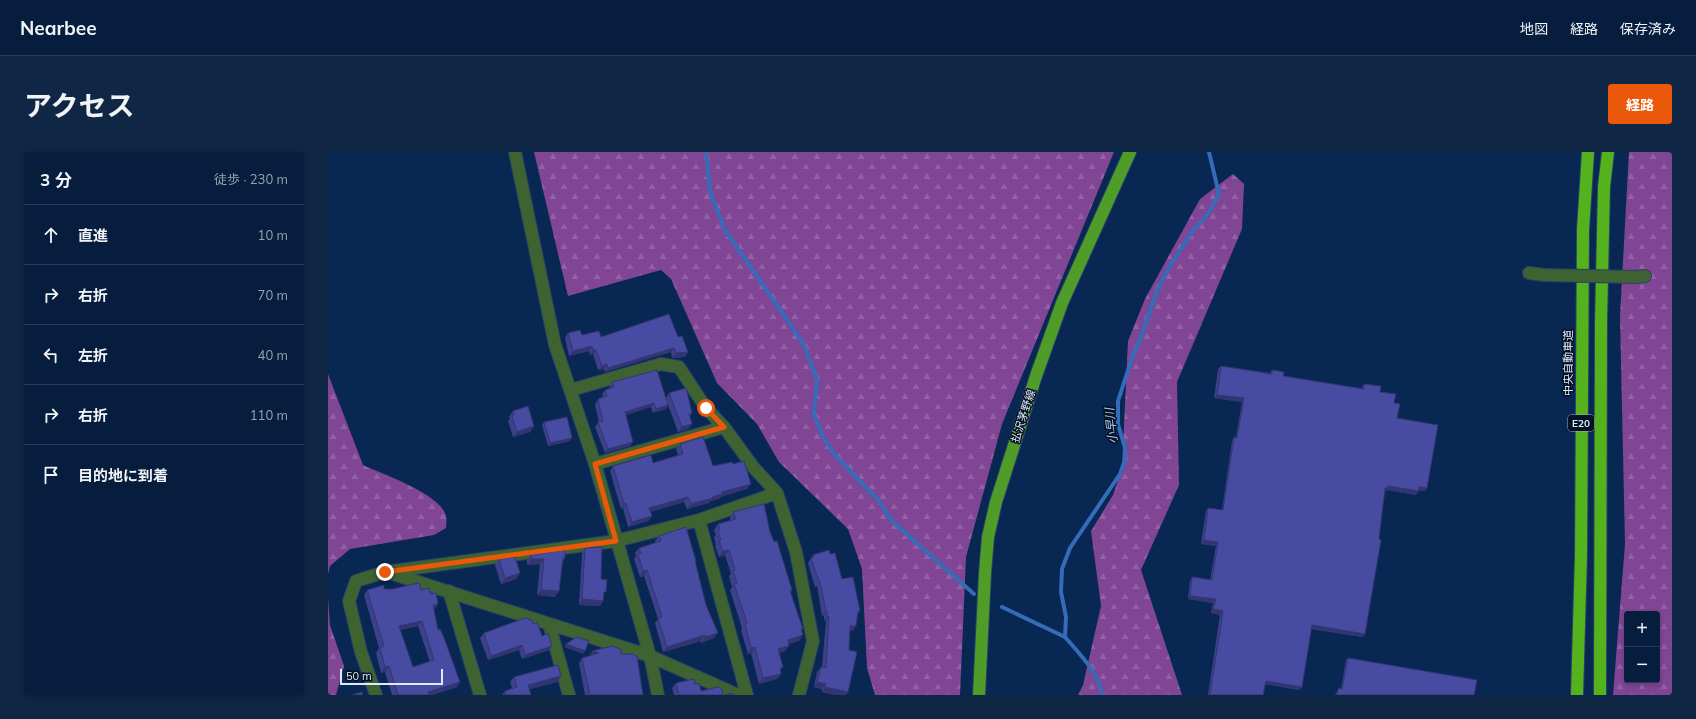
<!DOCTYPE html>
<html lang="ja">
<meta charset="utf-8">
<style>
body{margin:0;font-family:Mulish,"Noto Sans JP",sans-serif;background:#0f2645;color:#f1f3f6}
.controls{position:absolute;right:12px;bottom:12px;display:grid;overflow:hidden;border-radius:4px;box-shadow:0 2px 6px #0003}
.controls button{width:36px;height:36px;display:grid;place-items:center;padding:0;border:0;border-bottom:1px solid #273b58;background:#061d3e;color:#f1f3f6;font:20px sans-serif}
.scale{position:absolute;left:12px;bottom:10px;width:103px;box-sizing:border-box;padding-left:4px;border:2px solid #dee9fa;border-top:0;font-size:11px;line-height:14px;white-space:nowrap;color:#dee9fa;-webkit-text-stroke:3px #051124;paint-order:stroke}
.stop{position:absolute;width:12px;height:12px;margin:-9px;border:3px solid #ea580c;border-radius:50%;background:#fff}
.stop.end{background:#ea580c;border-color:#fff;box-shadow:0 1px 4px #0008}
.list{margin:0;padding:0;list-style:none}
h2{display:flex;justify-content:space-between;align-items:center;height:52px;margin:0;padding:0 16px;font-size:17px}
h2 small{font-size:13px;font-weight:400;color:#98a2b0}
.list li{display:grid;grid-template-columns:26px 1fr auto;gap:12px;align-items:center;box-sizing:border-box;height:60px;padding:0 16px;border-top:1px solid #273b58}
.list b{display:block;font-size:15px;white-space:nowrap}
.list em{font-size:13px;font-style:normal;color:#98a2b0}
.icon{flex:none;width:22px;height:22px;fill:none;stroke:currentColor;stroke-width:2;stroke-linecap:round;stroke-linejoin:round}
.map{position:relative;flex:none;width:1344px;height:543px;overflow:hidden;border-radius:4px}
header{display:flex;align-items:center;gap:24px;box-sizing:border-box;height:56px;padding:0 20px;background:#061d3e;border-bottom:1px solid #273b58}
header strong{font-size:19px}
nav{display:flex;gap:22px;margin-inline-start:auto;font-size:14px}
.intro{display:flex;align-items:center;justify-content:space-between;box-sizing:border-box;height:96px;padding:0 24px}
h1{margin:0;font-size:28px}
.button{padding:10px 18px;border-radius:4px;background:#ea580c;color:#fff;font-size:14px;font-weight:700}
main{display:flex;gap:24px;padding:0 24px}
aside{flex:1;background:#061d3e;border-radius:4px;box-shadow:0 2px 6px #0003}
.map>svg:first-child{display:block}
</style>
<header>
<strong>Nearbee</strong>
<nav><a>地図</a><a>経路</a><a>保存済み</a></nav>
</header>
<div class="intro"><h1>アクセス</h1><a class="button">経路</a></div>
<main>
<aside>
<h2>3 分<small>徒歩 · 230 m</small></h2>
<ul class="list">
<li><svg class="icon" aria-label="ahead" viewBox="0 0 24 24"><path d="M12 20V5M6 11l6-6 6 6"/></svg><div><b>直進</b></div><em>10 m</em></li>
<li><svg class="icon" aria-label="right" viewBox="0 0 24 24"><path d="M7 20v-9h11M14 6l5 5-5 5"/></svg><div><b>右折</b></div><em>70 m</em></li>
<li><svg class="icon" aria-label="left" viewBox="0 0 24 24"><path d="M17 20v-9H6M10 6l-5 5 5 5"/></svg><div><b>左折</b></div><em>40 m</em></li>
<li><svg class="icon" aria-label="right" viewBox="0 0 24 24"><path d="M7 20v-9h11M14 6l5 5-5 5"/></svg><div><b>右折</b></div><em>110 m</em></li>
<li><svg class="icon" aria-label="arrive" viewBox="0 0 24 24"><path d="M6 21V4h12l-3 4 3 4H6"/></svg><div><b>目的地に到着</b></div></li>
</ul>
</aside>
<div class="map">
<svg width="1344" height="543" viewBox="0 0 1344 543">
<defs>
<pattern id="forest-firs" width="22" height="20" patternUnits="userSpaceOnUse"><rect width="22" height="20" fill="#804594"/><path d="M5 1l3.5 6h-7zM16 11l3.5 6h-7z" fill="#9260a4"/></pattern>
</defs>
<rect width="100%" height="100%" fill="#082752"/>
<path fill="url(#forest-firs)" fill-rule="evenodd" d="M206,0H786L674,272L638,405L632,543H547L539,516L534,417L520,377L451,310L429,272L389,231L343,127L333,118L240,144Z
M1301,0H1344V543H1285L1297,392L1292,164ZM1299,462H1329V528H1299Z
M905,22L916,32L914,77L849,230L851,333L813,418L854,543H750L755,533L773,454L763,379L785,343L794,316L800,189L817,147L872,47Z
M0,222L35,313C54,322 113,342 118,364C119,368 118,373 118,376L106,383L22,397L2,414L0,422Z
M0,445L2,473L16,514L8,543H0Z"/>
<g fill="none" stroke-linecap="round" stroke-linejoin="round">
<path stroke="#346cba" stroke-width="4" d="M377,0L379,7L382,40L397,78L475,191L489,227L486,262L495,285L507,303L550,348L564,369L646,442
M674,455L737,485
M773,543C775,525 748,498 737,485L738,465L733,440L734,417L742,396L792,322L797,308V296L790,272V249L804,206L813,185L829,139L840,117L866,77L880,62L891,42L881,0"/>
<defs>
<path id="minor" d="M187,0L227,193L267,312L322,504L330,543
M1201,121L1216,123
M1307,125L1317,124
M243,238L333,212L351,215L378,256L396,275L426,316L449,341L468,400L485,489L471,543
M267,312L396,275
M371,368L419,543
M62,421L322,504L410,543
M121,439L152,543
M221,472L241,543
M48,543L33,500L21,449L28,429L57,420L288,389L371,368L449,341"/>
<path id="major" d="M651,543L657,421L660,385L668,350L708,224L734,151L802,0"/>
<path id="highway" d="M1249,543L1253,403L1255,78L1260,0
M1272,543L1273,171L1276,35L1280,0"/>
</defs>
<use href="#minor" stroke="#26426a" stroke-width="14"/>
<use href="#major" stroke="#26426a" stroke-width="14"/>
<use href="#highway" stroke="#26426a" stroke-width="14"/>
<use href="#minor" stroke="#3f6330" stroke-width="12"/>
<use href="#major" stroke="#4f9c28" stroke-width="12"/>
<use href="#highway" stroke="#54b21d" stroke-width="12"/>
<defs>
<path id="minor-bridge" d="M1216,123L1307,125"/>
</defs>
<use href="#minor-bridge" stroke="#26426a" stroke-width="14" stroke-linecap="butt"/>
<use href="#minor-bridge" stroke="#3f6330" stroke-width="12"/>
</g>
<path fill="#3d418b" fill-rule="evenodd" d="M240,181L273,185H350L360,200L357,205L344,206L343,200L277,220L276,217L270,218L265,202L262,203L261,199L241,204L237,186Z
M893,214L942,221L944,218L955,224L1034,237V235L1036,232L1052,240L1066,251L1069,266L1099,336L1097,339L1091,338L1088,343L1059,338L1057,340L1037,482L1034,485L983,477L974,535L971,538L937,532L935,543H880L892,463L883,461L885,451L860,447L862,429L864,425L882,428L888,394L873,392L878,359L880,356L894,358L904,289L906,285H908L914,250L886,246L890,217Z
M284,230L338,246L341,241L364,261L362,265L364,272L360,277L350,280L340,253L338,257L325,261L323,255L298,263L305,290L302,294L277,301L267,275L271,270L267,253L270,247L275,245L274,242L277,238L282,236V235Z
M185,259L206,274L202,280L185,285L180,269L182,267L181,265Z
M216,270L242,289L220,294L214,273Z
M352,292L385,314L405,312L419,337L392,345L391,347L382,349L381,351L359,357L356,350L322,360L324,364L320,369L300,375L295,356L293,357L282,319L285,314L325,311L350,303L348,297Z
M405,360L442,380L464,438L463,441L474,478L471,489L461,492L457,499L451,501L455,515L452,519L453,522L449,527L431,532L423,501L420,502L413,478L414,476L402,438L404,435L401,424L403,422L397,403L391,405L387,394L388,393L386,385L388,383L386,378L390,372L402,369V365Z
M331,384L368,409L367,410L386,486L373,491V489L335,500L327,471L330,467L316,424L312,425L306,407L308,404L307,401L311,396L327,391V389Z
M257,396L273,427L276,444L275,449L272,454L251,453L254,401Z
M502,402L514,427L532,459L530,462L525,479H522L521,498L520,540L518,543H507L494,540V537L486,535L489,520L493,515H494L498,469H496V464H494L489,434L487,435L480,411L485,403Z
M203,403L237,406L234,411L231,439L227,445L209,443L212,412L199,413V408Z
M171,407L192,421L188,427L173,432L167,413Z
M56,437L93,438L103,442L110,452L106,458L110,478L129,535L104,543H64L57,520L53,521L48,501L51,496L36,443L39,438ZM90,474L102,510L85,515L72,478Z
M205,472L214,484L224,494L221,498L194,507L191,498L160,508L152,486L156,481Z
M293,502L315,543H257L251,511L254,506L261,504Z
M1020,506L1146,543H1007L1011,536L1013,537L1018,508Z
M233,524L229,530L201,537L203,543H174L177,539L184,536L182,530L186,525Z
M348,531L367,532L373,539L395,543H346L344,536Z"/>
<path fill="#323571" d="M264,194L261,199L241,204L245,199Z
M346,196L343,200L277,220L280,216Z
M265,198H268L265,202L262,203Z
M360,200L357,205L344,206L348,201Z
M279,212L276,217L270,218L274,214Z
M889,243L916,246L914,250L886,246Z
M326,251L323,255L294,264L297,260Z
M340,253L338,257L325,261L328,257Z
M364,272L360,277L350,280L354,275Z
M206,274L202,280L185,285L189,280Z
M244,286L242,289L220,294L222,291Z
M305,290L302,294L277,301L280,297Z
M423,332L419,337L392,345L391,347L382,349L381,351L359,357L363,352L384,345L394,340Z
M1060,334L1091,339L1088,343L1059,338L1057,340L1055,339L1057,336Z
M1091,335L1099,336L1097,339L1089,338Z
M360,345L356,350L318,361L321,356Z
M298,351L295,356L293,357L296,352Z
M324,364L320,369L300,375L304,370Z
M876,388L890,390L888,394L873,392Z
M401,398L397,403L391,405L395,399Z
M203,407H216L212,412L199,413Z
M319,418L316,424L312,425L315,419Z
M192,421L188,427L173,432L177,426Z
M213,438L231,439L227,445L209,443Z
M862,444L888,447L885,451L860,447Z
M254,447L275,449L272,454L251,453Z
M110,452L107,457L101,458L105,453Z
M885,457L895,459L892,463L883,461Z
M498,459H499L496,464H494Z
M501,464L498,469H496L499,465Z
M94,469L90,474L67,479L71,474Z
M984,473L1037,482L1034,485L982,476Z
M522,474H528L525,479H519Z
M390,481L386,486L373,491L377,485Z
M377,483L373,489L335,500L339,495Z
M475,483L471,489L456,494L460,488Z
M238,492L257,499L255,502L236,495Z
M194,493L191,498L160,508L163,504Z
M224,494L221,498L194,507L197,503Z
M461,494L457,499L446,503L450,497Z
M427,495L423,501L420,502L423,496Z
M264,499L271,501L267,506L261,504Z
M61,514L57,520L53,521L57,515Z
M453,522L449,527L431,532L435,526Z
M233,524L229,530L196,539L200,533Z
M938,529L974,535L971,538L935,532Z
M132,530L129,535L104,543H98L100,540Z
M489,530L498,532L494,537L486,535Z
M497,535L520,540L518,543H507L494,540Z"/>
<path fill="#474ca2" stroke="#323571" fill-rule="evenodd" d="M341,162L350,185L354,184L360,200L348,201L346,196L280,216L279,212L274,214L268,198H265L264,194L245,199L240,181L252,178L254,183L271,179L273,185Z
M893,214L944,222V218L956,220L955,224L1036,237V232L1053,234L1052,240L1068,242L1066,251L1072,252L1069,266L1110,273L1099,336L1091,335V339L1060,334V336H1057L1051,387L1053,388L1037,482L984,473L974,535L938,529L935,543H882L895,459L885,457L888,447L862,444L864,425L884,428L890,390L876,388L880,356L895,358L906,285L909,286L916,246L889,243Z
M329,218L340,253L328,257L326,251L297,260L305,290L280,297L270,270L275,269L270,249H271L270,247L279,244L277,238L286,235L284,230Z
M358,236L364,261L361,262L364,272L354,275L341,241Z
M200,254L206,274L189,280L184,264L186,263L185,259Z
M239,265L244,286L222,291L216,270Z
M375,285L385,314L404,310L405,312L416,309L423,332L394,340V342L384,345L385,346L363,352L360,345L321,356L324,364L304,370L298,351L296,352L285,314L323,303L325,311L355,302L352,292Z
M436,352L442,380L446,390L449,389L464,438L462,439L475,477H473L475,483L460,488L461,494L450,497L455,515L452,516L453,522L435,526L427,495L423,496L417,472L419,471L406,432L409,431L405,419L407,418L401,398L395,399L391,389L393,388L390,380L392,377L390,372L408,367L405,360Z
M358,375L368,409H367L378,453L390,481L377,485V483L339,495L330,466L334,465L319,418L315,419L310,402L313,401L311,396L333,389L331,384Z
M274,395L273,427L279,428L278,440H276L275,449L254,447L257,396Z
M237,398V406H235L231,439L213,438L216,407H203V403Z
M501,398L502,402L507,401L514,427L525,425L532,459H530L528,474H522L521,498L529,500L520,540L497,535L498,532L489,530L493,515L498,516L501,464L499,465V459H498L492,430H491L483,406L486,405L485,403Z
M187,405L192,421L177,426L171,407Z
M90,431L92,432L93,438L101,436L103,442L108,441L110,452L105,453L110,478L112,477L115,483L132,530L100,540L101,543H70L61,514L57,515L52,496L56,494L39,438L56,433V437H65ZM94,469L106,508L85,515L71,474Z
M197,466L204,468L205,472L209,470L214,484L220,481L224,494L197,503L194,493L163,504L156,481Z
M249,485L261,489L257,499L238,492Z
M284,494L293,497V502H306L307,504H309L315,543H262L254,506L271,501L264,499Z
M1020,506L1149,528L1146,543H1008L1011,536L1014,537Z
M230,513L233,524L200,533L203,543H178L177,539L189,535L186,525Z
M366,527L367,532L371,531L373,539L390,535L394,537L395,543H351L348,531Z
M34,540L35,543H23Z
M404,541L407,543H397Z"/>
<g fill="none" stroke-linecap="round" stroke-linejoin="round">
<path stroke="#ea580c" stroke-width="5" d="M57,420L288,389L267,312L396,275L378,256"/>
</g>
<g text-anchor="middle" dominant-baseline="central" stroke-width="3" stroke-linejoin="round" paint-order="stroke">
<rect fill="#051124" stroke="#9da8ba" stroke-width="1" x="1240" y="263" width="26" height="16" rx="3"/>
<g font-size="10" font-weight="bold" fill="#dee9fa">
<text x="1253" y="271">E20</text>
</g>
<g font-size="11" fill="#dee9fa" stroke="#051124">
<text transform="translate(1240 211) rotate(-90)">中央自動車道</text>
<text transform="translate(695 264) rotate(-72)">払沢茅野線</text>
</g>
<g font-size="12" font-style="italic" fill="#b2cff9" stroke="#051124">
<text transform="translate(783 274) rotate(-96)">小早川</text>
</g>
</g>
</svg>
<div class="controls">
<button>+</button>
<button>−</button>
</div>
<div class="scale">50 m</div>
<div class="stop" style="left:378px;top:256px"></div>
<div class="stop end" style="left:57px;top:420px"></div>
</div>
</main>
